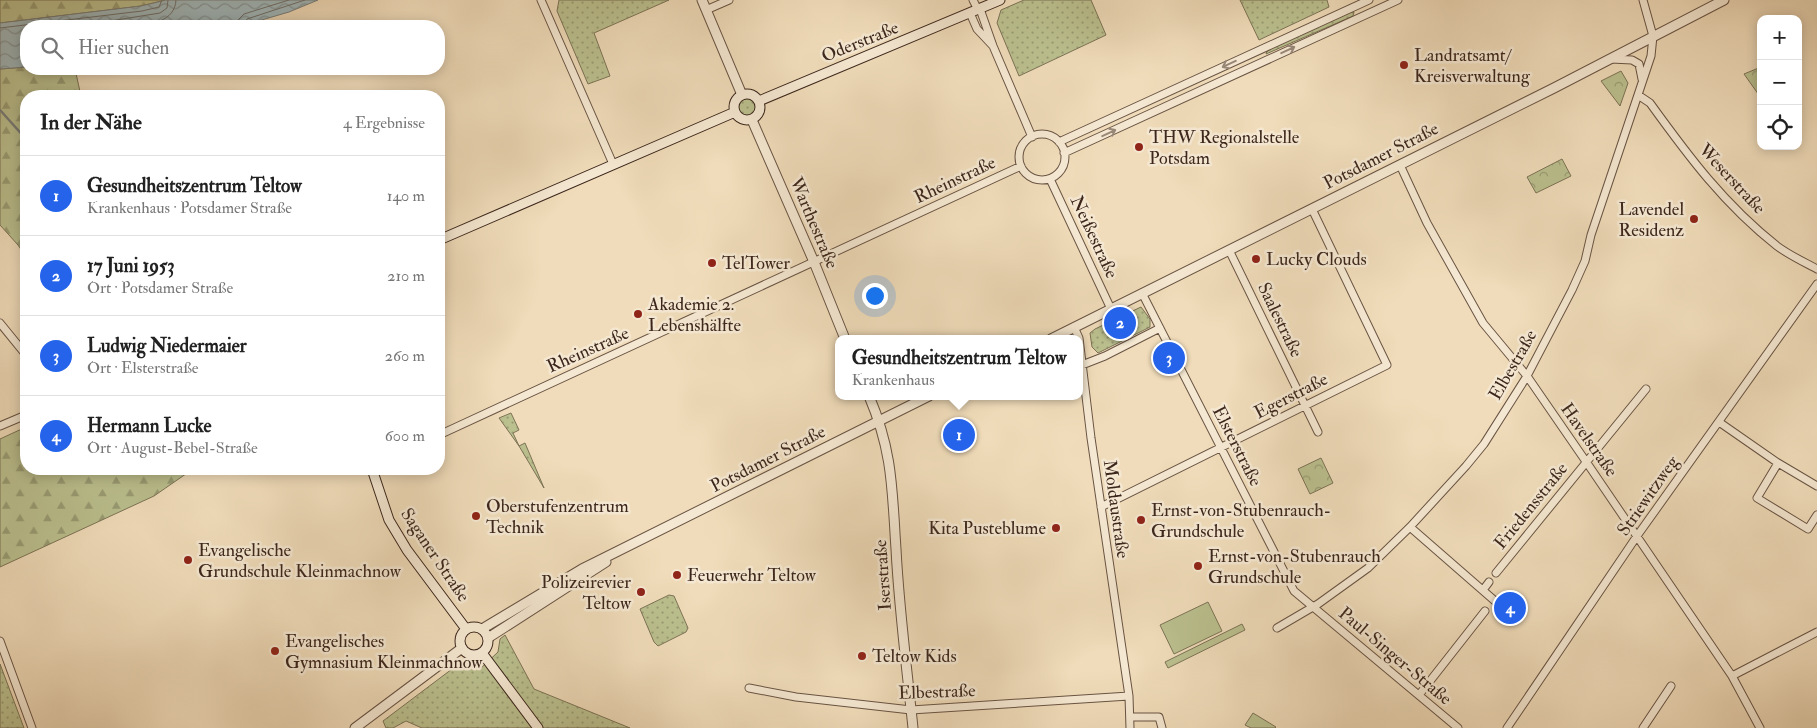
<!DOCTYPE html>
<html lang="de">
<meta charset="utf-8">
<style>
body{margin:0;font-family:"IM FELL Double Pica",serif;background:#f6f6f6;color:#222}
.controls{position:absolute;right:15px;top:15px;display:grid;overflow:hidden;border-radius:10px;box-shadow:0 2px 12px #0003}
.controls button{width:45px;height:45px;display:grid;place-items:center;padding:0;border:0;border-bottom:1px solid #e0e0e0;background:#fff;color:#222;font:25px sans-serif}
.you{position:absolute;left:874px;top:295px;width:18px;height:18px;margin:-12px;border:4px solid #fff;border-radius:50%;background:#1a73e8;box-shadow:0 0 0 8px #1a73e833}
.badge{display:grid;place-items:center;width:32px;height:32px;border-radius:50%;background:#2563eb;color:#fff;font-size:16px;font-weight:700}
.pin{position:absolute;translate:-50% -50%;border:2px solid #fff;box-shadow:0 1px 5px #0006}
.popup{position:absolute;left:835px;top:335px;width:248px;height:65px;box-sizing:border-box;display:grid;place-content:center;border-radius:10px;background:#fff;filter:drop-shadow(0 1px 4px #0005);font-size:16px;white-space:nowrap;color:#767676}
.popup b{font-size:19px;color:#222}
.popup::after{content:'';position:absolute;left:50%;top:100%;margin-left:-10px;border:10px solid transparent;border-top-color:#fff}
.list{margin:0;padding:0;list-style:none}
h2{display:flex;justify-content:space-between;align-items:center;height:65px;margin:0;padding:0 20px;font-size:21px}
h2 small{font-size:16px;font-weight:400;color:#767676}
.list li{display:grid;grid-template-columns:32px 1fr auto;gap:15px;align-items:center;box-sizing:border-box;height:80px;padding:0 20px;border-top:1px solid #e0e0e0}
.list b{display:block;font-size:19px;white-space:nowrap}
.list p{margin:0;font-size:16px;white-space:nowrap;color:#767676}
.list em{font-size:16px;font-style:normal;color:#767676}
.icon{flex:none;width:28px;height:28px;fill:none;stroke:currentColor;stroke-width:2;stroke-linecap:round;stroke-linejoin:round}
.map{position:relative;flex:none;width:1817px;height:728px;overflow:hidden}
.search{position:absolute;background:#fff;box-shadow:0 2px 12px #0003;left:20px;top:20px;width:425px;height:55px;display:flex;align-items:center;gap:12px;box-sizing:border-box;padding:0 18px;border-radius:20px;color:#767676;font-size:19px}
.panel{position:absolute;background:#fff;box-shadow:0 2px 12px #0003;left:20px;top:90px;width:425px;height:385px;border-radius:20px}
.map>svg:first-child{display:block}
</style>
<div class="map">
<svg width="1817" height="728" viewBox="0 0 1817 728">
<defs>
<pattern id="grass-dots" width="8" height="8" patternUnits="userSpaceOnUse" patternTransform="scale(1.25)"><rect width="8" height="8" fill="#bbc08f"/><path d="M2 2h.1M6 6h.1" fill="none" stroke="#999c74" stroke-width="1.8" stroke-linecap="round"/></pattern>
<pattern id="forest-firs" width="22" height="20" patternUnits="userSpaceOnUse" patternTransform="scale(1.25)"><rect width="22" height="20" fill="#bbc08f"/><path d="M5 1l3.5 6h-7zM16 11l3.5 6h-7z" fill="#999c74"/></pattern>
<pattern id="park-crowns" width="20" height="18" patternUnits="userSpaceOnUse" patternTransform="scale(1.25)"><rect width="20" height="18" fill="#bbc08f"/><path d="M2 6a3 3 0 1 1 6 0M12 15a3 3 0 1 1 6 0" fill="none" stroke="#999c74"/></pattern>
<pattern id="water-waves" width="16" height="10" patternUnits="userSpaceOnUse" patternTransform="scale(1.25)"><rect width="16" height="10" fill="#a0b8bc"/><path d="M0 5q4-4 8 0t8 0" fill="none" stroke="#849598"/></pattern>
</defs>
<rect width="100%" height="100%" fill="#f0dcba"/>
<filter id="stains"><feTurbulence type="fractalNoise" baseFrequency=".004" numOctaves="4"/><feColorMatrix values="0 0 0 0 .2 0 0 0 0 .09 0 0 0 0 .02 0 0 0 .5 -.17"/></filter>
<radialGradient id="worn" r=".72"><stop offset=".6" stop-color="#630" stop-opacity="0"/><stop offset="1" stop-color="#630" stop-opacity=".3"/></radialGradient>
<path fill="url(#grass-dots)" stroke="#7c7356" d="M559,0H669L594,33L610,76L588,84L557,11Z
M1024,0H1091L1106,35L1019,76L997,23L1001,10Z
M1240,0H1327L1329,7L1259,40Z
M1351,12H1354L1353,16L1266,54L1268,49Z
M738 107a9 9 0 1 1 18 0a9 9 0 1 1-18 0Z
M1141,307L1150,319V327L1098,353L1092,347L1090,333L1095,329Z
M511,413L519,430L513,433L519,446L525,443L544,488L519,446L499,418Z
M669,595L674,596L688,628L686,632L658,646L654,642L640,609Z
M505,635L534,689L630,728H422L406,721L393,728H386L383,721L456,666C464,663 473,664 480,669L498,652L500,639Z
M0,664L24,728H0Z"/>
<path fill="url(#forest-firs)" stroke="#7c7356" d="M0,0H166L141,6L0,23Z
M26,67V69H75L81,96H26V257L18,245L0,225V69Z
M26,427V469H193L154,496L0,567V439Z"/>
<path fill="url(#park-crowns)" stroke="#7c7356" d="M1761,67V98L1744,74Z
M1621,71L1628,83L1620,106L1601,81Z
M1562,159L1571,176L1536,193L1527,177Z
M1321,458L1333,483L1310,494L1298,469Z"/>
<path fill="#bbc08f" stroke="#7c7356" d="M1208,602L1222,631L1174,654L1160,625Z
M1242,624L1245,630L1168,668L1165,662Z
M1253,713L1276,727L1275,728H1251L1245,725Z"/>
<path fill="url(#water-waves)" stroke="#787e7c" d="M166,0H318L289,12L241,26H26V67L0,69V23L141,6Z"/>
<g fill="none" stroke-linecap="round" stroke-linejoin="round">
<path stroke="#6e6f6c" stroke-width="1" d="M79,26L160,13L167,8L168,0
M134,26C151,24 175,22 176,0
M237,26L239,19L244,14L289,0
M244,26L247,19L305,0
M0,28L142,11L159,7L162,0"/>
<path stroke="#787e7c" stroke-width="2.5" d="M0,110L26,139"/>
<defs>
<path id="minor" d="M541,0L613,164
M973,0L978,10
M980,9L993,46L1032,137
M706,10L729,0
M970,13L977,29L993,46
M1611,59L1632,60L1639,64L1642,79
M1638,95L1650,103C1689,157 1724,204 1777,246C1789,255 1804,262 1817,269
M1019 157a23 23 0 1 1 46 0a23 23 0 1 1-46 0Z
M1059,142L1369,0
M1064,153L1398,0
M1400,165L1427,223L1483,323L1527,376L1587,463L1732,676L1760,728
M1050,179L1111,309
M1229,250L1318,432
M1142,293L1294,591L1458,728
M0,323L26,355
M1074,327L1079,338L1091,438L1129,696L1130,728
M1082,365L1105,356L1160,328
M1719,422L1778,463L1817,486
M0,426L26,415
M439,435L1021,166
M1778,463L1757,498L1808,529L1817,515
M1101,507L1387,365L1312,209
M1410,527L1503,608
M1496,573L1646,389
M1483,590L1489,582
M1277,628L1318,604L1368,568L1410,527L1466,466L1484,444L1527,376L1572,290L1585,261L1591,235L1651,56L1653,36L1643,0
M0,641L32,728
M1732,676L1817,632
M749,688L796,697L911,710L1129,696
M1419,695L1485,611
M1130,717H1159L1162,728
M1507,728L1637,536L1817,284
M1643,728L1671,686"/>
<path id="tertiary" d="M702,0L742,95
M752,120L814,262L845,339
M1051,339L1554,88L1724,0
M869,396C893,452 892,490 896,549C899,609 907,669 913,728
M482,629L582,569L929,396
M488,638L606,562
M355,728L462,648"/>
<path id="secondary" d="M734 107a13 13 0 1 1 26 0a13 13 0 1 1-26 0Z
M759,101L1000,0
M439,240L735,112
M372,469L389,520L407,550L466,629
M460 641a14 14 0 1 1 28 0a14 14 0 1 1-28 0Z
M482,653L538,728"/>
</defs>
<use href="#minor" stroke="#695444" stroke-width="9"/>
<use href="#tertiary" stroke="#695444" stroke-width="11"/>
<use href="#secondary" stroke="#3c261c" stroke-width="11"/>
<use href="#minor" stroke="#f5e8d2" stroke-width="7"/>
<use href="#tertiary" stroke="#f5e8d2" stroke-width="9"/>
<use href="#secondary" stroke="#f5e8d2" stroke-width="9"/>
</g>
<defs><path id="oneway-shaft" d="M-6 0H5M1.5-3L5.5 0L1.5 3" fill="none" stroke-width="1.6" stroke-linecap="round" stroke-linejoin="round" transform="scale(1.25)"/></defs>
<g stroke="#988777">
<use href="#oneway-shaft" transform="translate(1288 50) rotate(-25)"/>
<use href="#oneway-shaft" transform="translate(1229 64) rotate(155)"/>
<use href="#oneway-shaft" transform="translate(1109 133) rotate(-25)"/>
</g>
<g fill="#8f2418" stroke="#f5e8d2" stroke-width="2">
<circle cx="1404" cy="65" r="5"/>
<circle cx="1139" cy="147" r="5"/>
<circle cx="1694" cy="219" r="5"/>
<circle cx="1256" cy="259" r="5"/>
<circle cx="712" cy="263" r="5"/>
<circle cx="638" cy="314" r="5"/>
<circle cx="476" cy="516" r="5"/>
<circle cx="1141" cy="520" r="5"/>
<circle cx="1056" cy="528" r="5"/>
<circle cx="188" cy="560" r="5"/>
<circle cx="1198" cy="566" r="5"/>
<circle cx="677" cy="575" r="5"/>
<circle cx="641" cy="592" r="5"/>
<circle cx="275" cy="651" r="5"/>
<circle cx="862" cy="656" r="5"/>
</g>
<g text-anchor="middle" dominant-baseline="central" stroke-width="5" stroke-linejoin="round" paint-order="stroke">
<g font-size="18" fill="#3c261c" stroke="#f5e8d2">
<text transform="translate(860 42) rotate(-22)">Oderstraße</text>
<text transform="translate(1381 156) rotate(-27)">Potsdamer Straße</text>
<text transform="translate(1732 179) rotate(47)">Weserstraße</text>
<text transform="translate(955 180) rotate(-25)">Rheinstraße</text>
<text transform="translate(814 223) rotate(67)">Warthestraße</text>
<text transform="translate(1094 237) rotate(65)">Neißestraße</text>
<text transform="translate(1280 320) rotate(64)">Saalestraße</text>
<text transform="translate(588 350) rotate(-24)">Rheinstraße</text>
<text transform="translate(1513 365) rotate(-60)">Elbestraße</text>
<text transform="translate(1291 396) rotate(-27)">Egerstraße</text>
<text transform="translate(1589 440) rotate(55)">Havelstraße</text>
<text transform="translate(1237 446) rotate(63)">Elsterstraße</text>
<text transform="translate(768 459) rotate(-27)">Potsdamer Straße</text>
<text transform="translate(1648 496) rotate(-55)">Striewitzweg</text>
<text transform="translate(1531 506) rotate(-51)">Friedensstraße</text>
<text transform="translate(1116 509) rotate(82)">Moldaustraße</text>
<text transform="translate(435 555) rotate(56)">Saganer Straße</text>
<text transform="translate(883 575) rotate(-94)">Iserstraße</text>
<text transform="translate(1395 656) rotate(40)">Paul-Singer-Straße</text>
<text transform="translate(937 692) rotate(-2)">Elbestraße</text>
</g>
<g font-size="18" fill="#3c261c" stroke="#f5e8d2" text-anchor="start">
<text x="1414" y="55">Landratsamt/<tspan x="1414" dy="21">Kreisverwaltung</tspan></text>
<text x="1149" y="137">THW Regionalstelle<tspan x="1149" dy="21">Potsdam</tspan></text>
<text x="1684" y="209" text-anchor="end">Lavendel<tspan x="1684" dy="21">Residenz</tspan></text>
<text x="1266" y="259">Lucky Clouds</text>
<text x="722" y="263">TelTower</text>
<text x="648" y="304">Akademie 2.<tspan x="648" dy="21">Lebenshälfte</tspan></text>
<text x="486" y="506">Oberstufenzentrum<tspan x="486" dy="21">Technik</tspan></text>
<text x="1151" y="510">Ernst-von-Stubenrauch-<tspan x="1151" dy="21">Grundschule</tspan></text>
<text x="1046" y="528" text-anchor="end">Kita Pusteblume</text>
<text x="198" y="550">Evangelische<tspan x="198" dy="21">Grundschule Kleinmachnow</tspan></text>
<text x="1208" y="556">Ernst-von-Stubenrauch<tspan x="1208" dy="21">Grundschule</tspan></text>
<text x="687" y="575">Feuerwehr Teltow</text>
<text x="631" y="582" text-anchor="end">Polizeirevier<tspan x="631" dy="21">Teltow</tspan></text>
<text x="285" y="641">Evangelisches<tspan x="285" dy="21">Gymnasium Kleinmachnow</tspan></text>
<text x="872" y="656">Teltow Kids</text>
</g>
</g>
<rect width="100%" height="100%" filter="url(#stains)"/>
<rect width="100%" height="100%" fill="url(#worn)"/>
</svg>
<div class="controls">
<button>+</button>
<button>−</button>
<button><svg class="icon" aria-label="locate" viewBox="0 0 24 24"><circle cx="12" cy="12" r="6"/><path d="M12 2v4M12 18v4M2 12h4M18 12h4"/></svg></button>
</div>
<div class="you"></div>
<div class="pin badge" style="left:959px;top:435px">1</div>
<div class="popup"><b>Gesundheitszentrum Teltow</b>Krankenhaus</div>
<div class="pin badge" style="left:1120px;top:323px">2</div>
<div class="pin badge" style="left:1169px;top:358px">3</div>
<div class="pin badge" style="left:1510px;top:608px">4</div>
<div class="search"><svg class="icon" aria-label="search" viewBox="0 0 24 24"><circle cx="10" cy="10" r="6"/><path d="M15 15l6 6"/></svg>Hier suchen</div>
<section class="panel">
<h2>In der Nähe<small>4 Ergebnisse</small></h2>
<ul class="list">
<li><span class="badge">1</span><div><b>Gesundheitszentrum Teltow</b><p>Krankenhaus · Potsdamer Straße</p></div><em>140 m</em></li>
<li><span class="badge">2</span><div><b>17 Juni 1953</b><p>Ort · Potsdamer Straße</p></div><em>210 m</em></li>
<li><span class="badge">3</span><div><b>Ludwig Niedermaier</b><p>Ort · Elsterstraße</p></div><em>260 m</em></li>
<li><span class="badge">4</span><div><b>Hermann Lucke</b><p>Ort · August-Bebel-Straße</p></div><em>600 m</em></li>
</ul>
</section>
</div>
